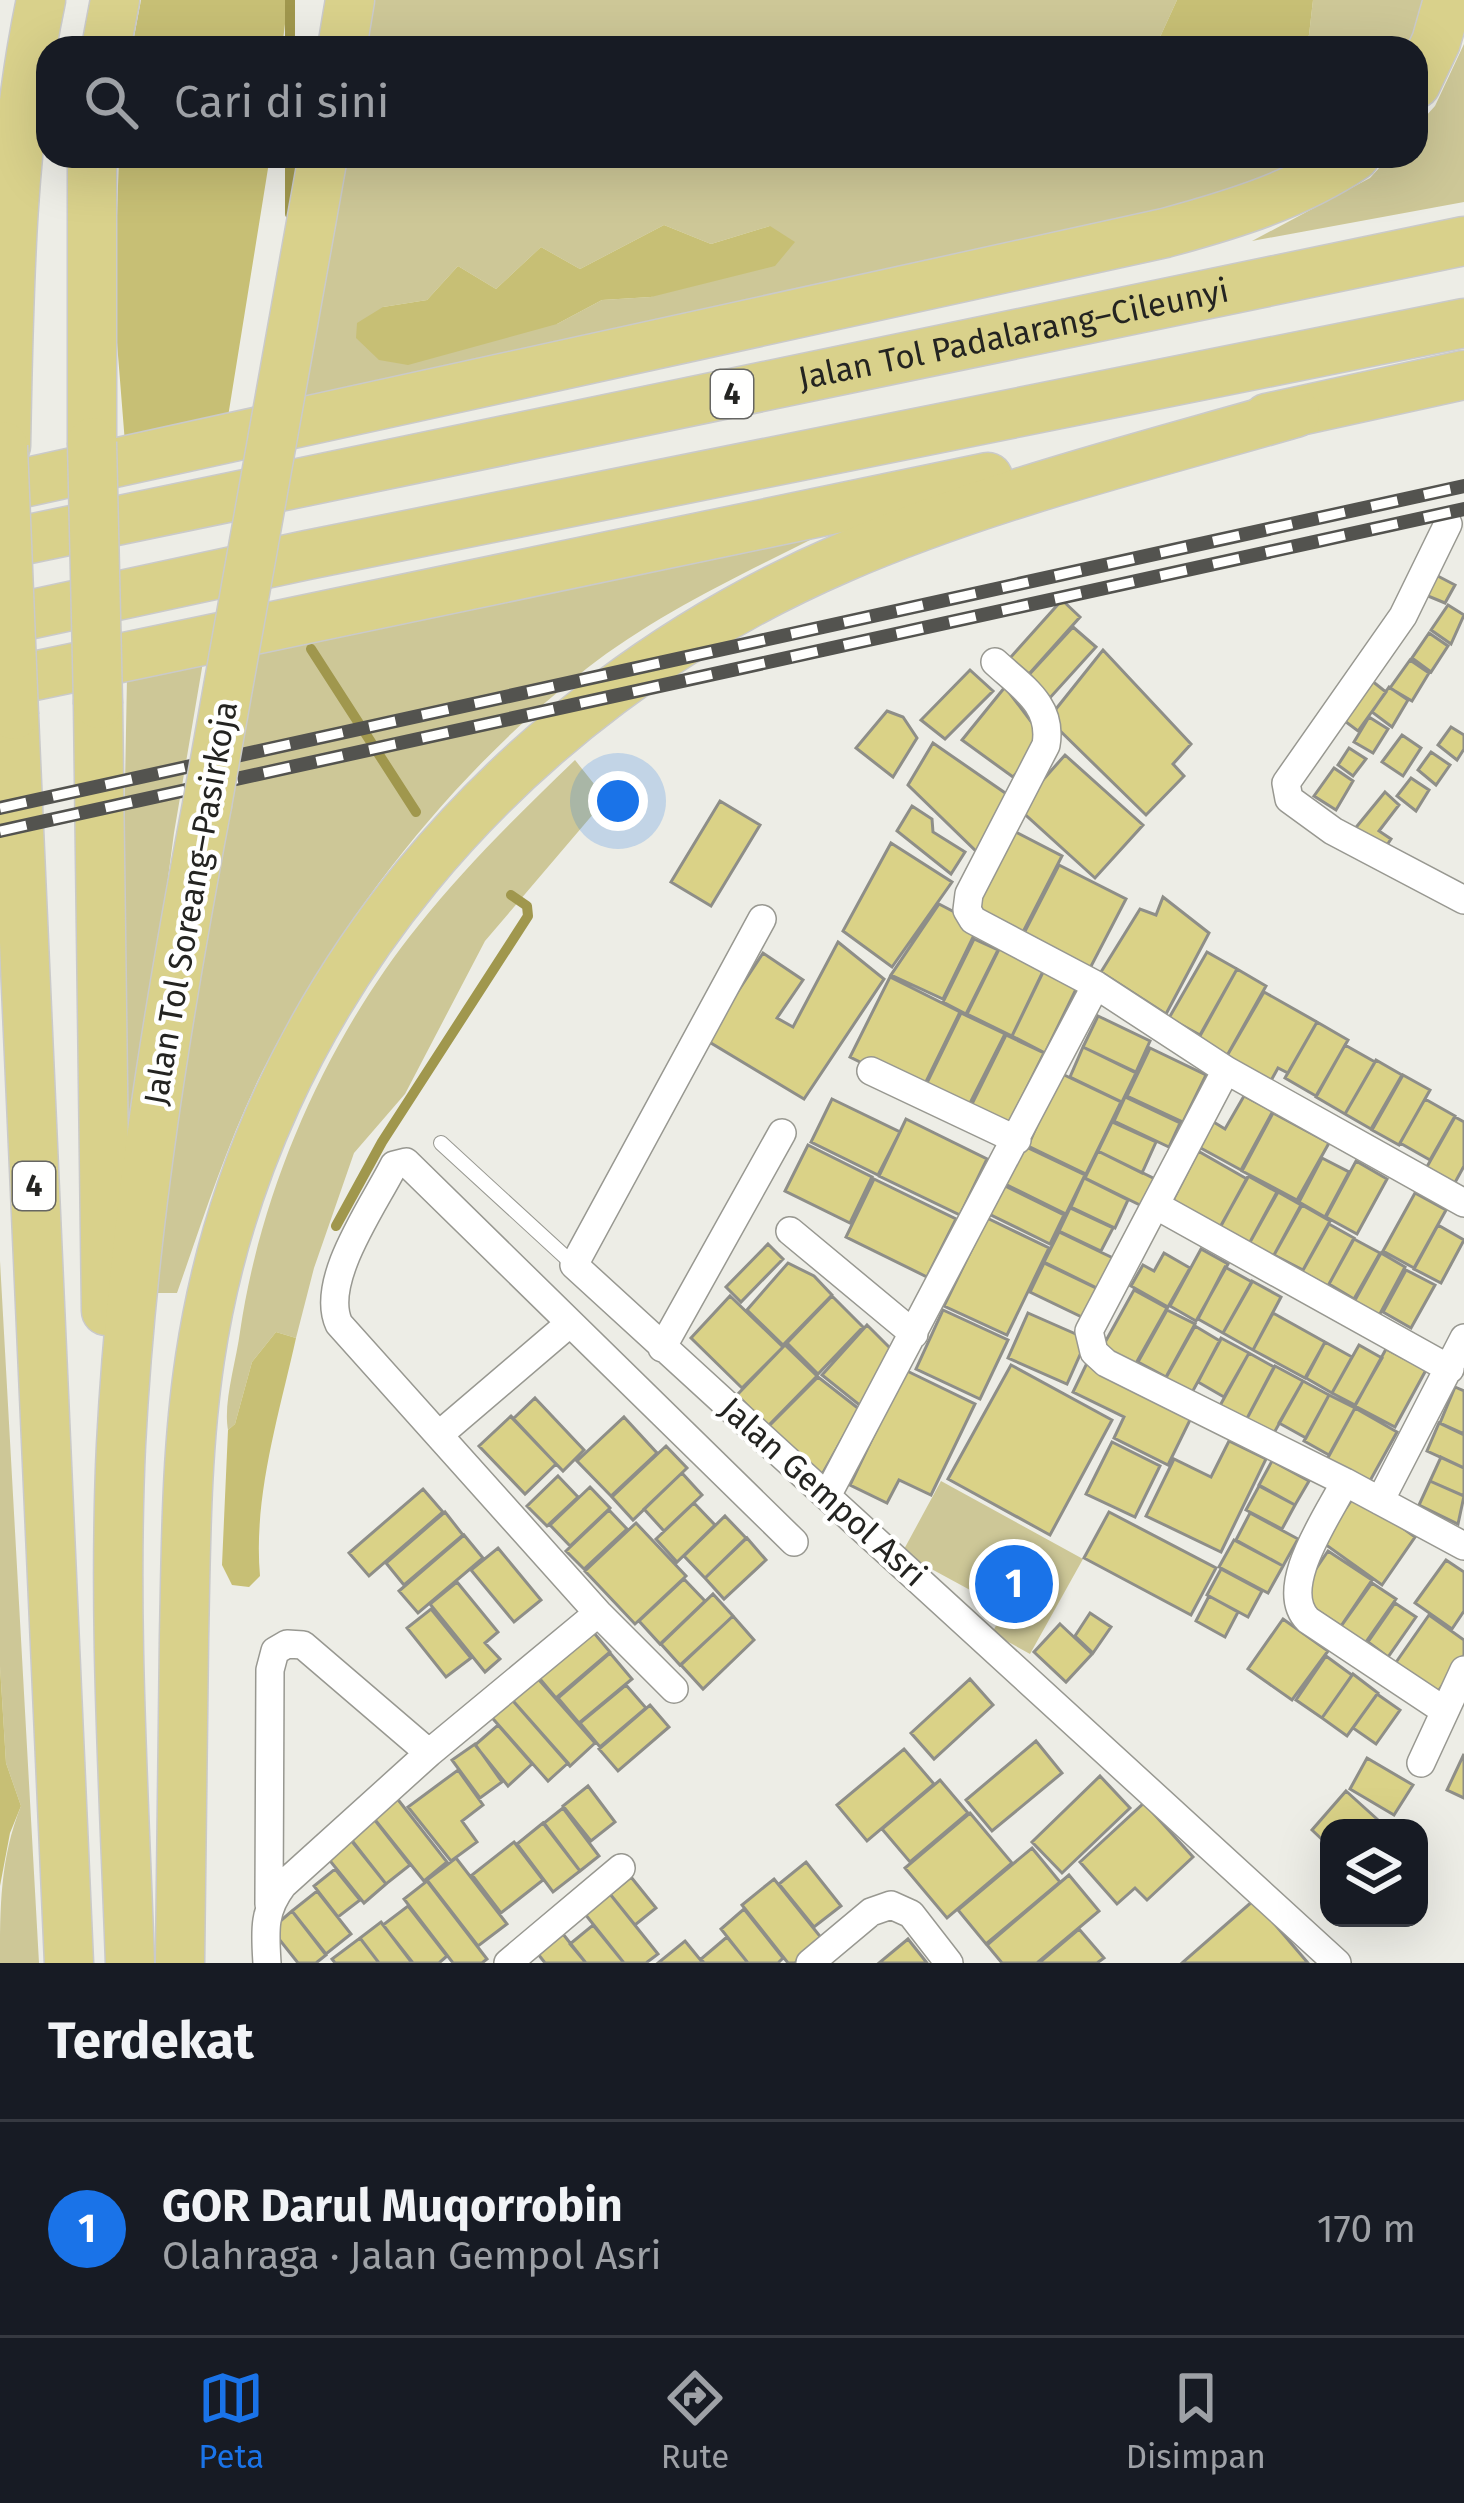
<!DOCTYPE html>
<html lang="id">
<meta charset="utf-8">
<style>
body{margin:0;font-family:"Fira Sans",sans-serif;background:#242831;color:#f1f3f6}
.controls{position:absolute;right:36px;bottom:36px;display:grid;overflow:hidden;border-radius:24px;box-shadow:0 12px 48px #0002}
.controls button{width:108px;height:108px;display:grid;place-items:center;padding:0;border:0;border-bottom:3px solid #363941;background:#171b24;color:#f1f3f6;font:60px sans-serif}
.you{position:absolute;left:618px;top:801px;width:42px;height:42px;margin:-30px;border:9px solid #fff;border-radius:50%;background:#1a73e8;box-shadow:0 0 0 18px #1a73e833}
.badge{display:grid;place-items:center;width:78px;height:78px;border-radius:50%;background:#1a73e8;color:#fff;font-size:39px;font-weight:700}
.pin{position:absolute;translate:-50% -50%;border:6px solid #fff;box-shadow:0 3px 12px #0006}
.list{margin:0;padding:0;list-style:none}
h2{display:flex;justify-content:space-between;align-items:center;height:156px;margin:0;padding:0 48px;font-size:51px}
h2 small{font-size:39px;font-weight:400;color:#9ea1a6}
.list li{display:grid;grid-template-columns:78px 1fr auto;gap:36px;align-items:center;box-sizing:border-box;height:216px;padding:0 48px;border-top:3px solid #363941}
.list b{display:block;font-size:45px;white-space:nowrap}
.list p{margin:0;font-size:39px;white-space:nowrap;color:#9ea1a6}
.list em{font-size:39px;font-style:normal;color:#9ea1a6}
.icon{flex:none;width:66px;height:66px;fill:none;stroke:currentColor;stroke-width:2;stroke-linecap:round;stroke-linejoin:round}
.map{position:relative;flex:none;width:1464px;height:1963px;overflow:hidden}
.search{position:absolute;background:#171b24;box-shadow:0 12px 48px #0002;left:36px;right:36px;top:36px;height:132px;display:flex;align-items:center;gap:30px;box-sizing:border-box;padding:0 42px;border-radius:36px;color:#9ea1a6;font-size:45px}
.sheet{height:372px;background:#171b24}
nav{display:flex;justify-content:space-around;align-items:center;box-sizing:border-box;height:168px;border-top:3px solid #363941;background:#171b24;font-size:33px;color:#9ea1a6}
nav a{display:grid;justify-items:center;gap:6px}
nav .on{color:#1a73e8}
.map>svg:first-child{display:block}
</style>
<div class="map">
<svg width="1464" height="1963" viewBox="0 0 1464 1963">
<rect width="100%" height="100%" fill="#edede6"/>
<path fill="#cdc797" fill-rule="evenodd" d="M366,0H1177L1155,48H357Z
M1313,0H1425L1411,48H1302L1309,35Z
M1464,44V202L1252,241L1370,178L1390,156H1416V127L1435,106Z
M339,156H1311L1272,176L1158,211L293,418ZM664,225L711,244L770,226L651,297L602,300L557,324L383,307L427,300L458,266L496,289L541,247L580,269Z
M824,533C743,574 658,613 586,669C451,775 339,919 262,1072C227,1143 203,1219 177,1293H155L182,1060L252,653Z
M203,662L174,833L130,1163L118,1160L127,677Z
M575,760L606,799L485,941L405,1094L354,1153L314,1268L296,1338L276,1332L252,1362L235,1424L228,1430C223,1403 236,1362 240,1332C261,1188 327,1039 418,926C466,866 520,813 575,760Z
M0,1261L39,1963H0C0,1908 0,1858 21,1806L6,1763L0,1666Z
M941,1481L1083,1559L1030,1654L992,1633L1005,1609L902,1553Z"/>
<path fill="#c7bf75" d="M141,0H288L282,48H132Z
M1177,0H1313L1309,35L1302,48H1155Z
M119,156H270L227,423L125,443L114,305Z
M664,225L711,244L770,226L795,242L775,266L651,297L602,300L557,324L408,365L379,360L356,338L357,323L383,307L427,300L458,266L496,289L541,247L580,269Z
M276,1332L296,1338C279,1415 253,1497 260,1576L249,1587L232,1585L222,1565L228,1430L235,1424L252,1362Z
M0,1666L6,1763L21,1806L10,1833L0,1886Z"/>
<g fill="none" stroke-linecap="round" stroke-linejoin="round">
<path stroke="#a0974d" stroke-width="10" d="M290,48V0
M290,214V156
M311,649L416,812
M336,1226L382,1142L528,916L527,906L511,895"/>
</g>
<path fill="#dad287" stroke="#8e8e88" stroke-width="3" d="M1432,573L1455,585L1445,603L1423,594Z
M1062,600L1080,617L1029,674L1010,658Z
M1448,605L1464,615L1451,644L1431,630Z
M1073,627L1096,647L1048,700L1025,679Z
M1429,633L1448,646L1431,672L1412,658Z
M1103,650L1191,744L1173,764L1184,776L1146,815L1048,719Z
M1410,660L1429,673L1412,701L1390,688Z
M970,670L993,691L945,739L921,720Z
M1367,677L1386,692L1358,731L1338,716Z
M1005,687L1045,740L1013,777L962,740Z
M1389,687L1408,700L1392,727L1372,712Z
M887,711L903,717L917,738L893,777L856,748Z
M1369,717L1388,729L1373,753L1354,742Z
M1451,727L1464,735V749L1457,760L1438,745Z
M1402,735L1421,748L1403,776L1382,762Z
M933,743L1011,797L978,853L908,785Z
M1349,748L1366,759L1353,776L1338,765Z
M1431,752L1450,765L1436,785L1418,770Z
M1065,755L1143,825L1095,878L1018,808Z
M1334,768L1353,781L1336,810L1314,796Z
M1411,778L1429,790L1416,811L1397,796Z
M1385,792L1399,805L1379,831L1391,839L1381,854L1353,831Z
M720,801L760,825L711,906L671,882Z
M912,806L932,819L933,832L965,852L951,874L897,831Z
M1010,829L1062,856L1022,934L970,908Z
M891,843L952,882L892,967L843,931Z
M1059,865L1126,899L1087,974L1021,939Z
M1163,897L1209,933L1166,1014L1101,972L1140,909L1156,915Z
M939,904L979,925L943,999L891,975Z
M974,939L998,950L966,1014L943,1002Z
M1004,939L1048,961L1012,1036L967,1014Z
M838,942L884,979L804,1099L706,1040L763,953L803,980L777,1018L793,1027Z
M1207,952L1237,969L1200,1035L1169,1018Z
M1047,964L1080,981L1045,1053L1012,1036Z
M1237,969L1266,986L1224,1061L1195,1045Z
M890,977L960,1012L921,1092L850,1057Z
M1264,992L1317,1022L1288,1073L1278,1068L1268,1086L1224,1061Z
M961,1013L1005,1034L965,1113L922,1093Z
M1098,1016L1150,1041L1136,1072L1083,1047Z
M1317,1022L1348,1040L1316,1096L1285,1078Z
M1006,1035L1044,1053L1005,1132L967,1114Z
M1345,1045L1375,1062L1345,1114L1316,1097Z
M1083,1047L1136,1073L1122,1102L1070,1077Z
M1150,1048L1206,1075L1183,1122L1127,1096Z
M1376,1060L1402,1075L1371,1129L1345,1114Z
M1060,1073L1121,1102L1086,1174L1028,1146Z
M1403,1075L1430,1090L1399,1145L1372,1130Z
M1244,1096L1273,1111L1241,1170L1197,1146L1212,1121L1225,1129Z
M1125,1097L1180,1123L1169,1147L1114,1121Z
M832,1099L900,1132L878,1175L811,1142Z
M1425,1099L1455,1116L1430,1160L1400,1143Z
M1273,1113L1329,1143L1297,1200L1242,1171Z
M1455,1117L1464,1122V1166L1452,1188L1424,1172Z
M906,1119L987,1159L960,1215L879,1176Z
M1112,1122L1156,1142L1142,1173L1098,1151Z
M808,1145L872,1177L850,1223L785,1191Z
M1024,1146L1085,1175L1066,1214L1003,1183Z
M1098,1151L1155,1179L1142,1206L1085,1178Z
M1198,1151L1247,1179L1215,1236L1168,1210Z
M1322,1158L1349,1172L1325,1217L1299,1202Z
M1356,1161L1387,1179L1357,1234L1326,1217Z
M1248,1176L1277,1192L1244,1253L1215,1237Z
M1084,1178L1128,1200L1115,1228L1071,1207Z
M874,1179L956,1219L927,1277L846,1237Z
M1003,1185L1064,1215L1050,1244L989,1214Z
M1278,1192L1301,1205L1268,1266L1244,1253Z
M1415,1193L1446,1210L1414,1268L1383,1251Z
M1302,1205L1330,1221L1303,1270L1274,1255Z
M1070,1208L1113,1228L1101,1251L1059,1231Z
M987,1218L1049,1248L1007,1335L944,1306Z
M1329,1224L1354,1238L1328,1286L1302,1272Z
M1438,1225L1464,1240L1441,1283L1414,1269Z
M1059,1232L1117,1260L1103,1291L1044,1262Z
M1354,1239L1380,1253L1354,1299L1329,1284Z
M768,1244L783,1259L741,1302L726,1287Z
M1201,1249L1228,1264L1196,1321L1170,1306Z
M1164,1253L1190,1268L1168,1307L1131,1286L1143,1265L1154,1271Z
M1381,1253L1405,1267L1374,1325L1349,1311Z
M788,1263L814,1276L832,1295L783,1345L747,1310Z
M1044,1263L1100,1290L1086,1319L1030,1292Z
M1225,1267L1252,1282L1223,1333L1198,1319Z
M1406,1270L1435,1285L1411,1328L1383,1312Z
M1252,1281L1281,1297L1253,1350L1223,1333Z
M1134,1290L1167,1308L1135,1365L1103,1346Z
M730,1296L783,1347L742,1388L691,1338Z
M832,1296L863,1327L818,1374L787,1343Z
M943,1310L1008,1340L980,1399L916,1369Z
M1167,1310L1195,1324L1166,1377L1138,1362Z
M1028,1313L1087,1339L1067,1384L1008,1358Z
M1273,1313L1325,1342L1305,1378L1253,1350Z
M867,1325L891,1349L862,1407L822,1375Z
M1195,1326L1220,1341L1189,1398L1163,1383Z
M1221,1338L1249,1353L1224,1397L1198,1382Z
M1325,1342L1352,1357L1332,1393L1306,1378Z
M785,1345L817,1376L768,1426L737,1395Z
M1359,1345L1382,1358L1355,1405L1332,1393Z
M1386,1349L1426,1370L1395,1427L1355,1406Z
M1249,1353L1274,1367L1243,1426L1217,1411Z
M1087,1363L1192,1416L1168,1465L1114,1438L1124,1417L1073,1392Z
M1011,1365L1112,1420L1050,1535L948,1479Z
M1275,1366L1303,1381L1270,1440L1243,1426Z
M905,1370L975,1404L931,1495L899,1480L887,1503L850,1485Z
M818,1377L859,1409L820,1478L769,1426Z
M1303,1381L1329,1395L1306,1438L1279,1423Z
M1455,1387L1464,1391V1434L1440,1423Z
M1329,1395L1355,1408L1329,1455L1304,1441Z
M535,1398L584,1450L563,1471L513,1419Z
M1355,1408L1397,1432L1366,1488L1324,1465Z
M511,1416L556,1464L525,1494L479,1446Z
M624,1417L657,1453L611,1496L577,1461Z
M1439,1423L1464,1435V1468L1427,1451Z
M1229,1441L1266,1459L1221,1552L1146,1516L1174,1459L1211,1477Z
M1112,1442L1160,1466L1135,1517L1086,1494Z
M666,1446L687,1468L633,1520L612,1497Z
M1441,1457L1464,1468V1496L1430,1481Z
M1272,1461L1309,1481L1295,1505L1259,1485Z
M682,1473L702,1495L664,1531L644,1509Z
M558,1476L578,1497L547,1526L527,1506Z
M1430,1481L1464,1496L1458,1524L1419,1505Z
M1259,1486L1295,1505L1282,1529L1246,1510Z
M590,1487L610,1508L570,1546L550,1525Z
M423,1489L443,1512L369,1576L349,1553Z
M1356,1494L1415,1537L1382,1585L1322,1542Z
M694,1503L715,1525L677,1562L656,1539Z
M609,1510L627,1529L584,1569L566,1551Z
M445,1512L463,1535L404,1585L386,1563Z
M1109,1512L1216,1568L1191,1615L1084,1558Z
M1250,1513L1298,1539L1283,1566L1236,1540Z
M725,1516L746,1538L705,1578L684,1556Z
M636,1523L686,1576L635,1624L585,1571Z
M464,1535L483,1558L418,1613L399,1591Z
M747,1538L766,1560L724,1599L705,1578Z
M1234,1540L1283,1566L1268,1593L1219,1567Z
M498,1548L541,1600L514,1622L471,1570Z
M1328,1551L1372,1580L1341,1626L1297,1597Z
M1446,1560L1464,1572V1611L1452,1629L1415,1603Z
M1221,1569L1262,1591L1248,1617L1207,1595Z
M684,1579L705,1601L660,1644L639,1621Z
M457,1582L498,1632L485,1643L500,1659L485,1672L430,1604Z
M1372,1583L1396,1599L1361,1649L1337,1632Z
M713,1594L733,1616L680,1665L661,1644Z
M1209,1596L1238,1612L1225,1637L1196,1621Z
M1395,1603L1416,1617L1388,1657L1368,1642Z
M431,1609L471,1658L446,1677L407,1628Z
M1090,1613L1111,1627L1093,1653L1075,1636Z
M1429,1615L1464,1640V1655L1434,1697L1392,1668Z
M733,1616L754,1640L703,1689L681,1665Z
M1283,1619L1328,1651L1292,1700L1248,1669Z
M1060,1624L1092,1654L1066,1682L1034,1652Z
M589,1627L610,1652L556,1698L535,1673Z
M610,1653L632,1679L579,1723L558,1698Z
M1326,1656L1352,1675L1322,1718L1296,1700Z
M532,1672L595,1743L570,1766L507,1694Z
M1353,1674L1378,1693L1347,1736L1322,1718Z
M970,1679L993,1705L934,1759L911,1733Z
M626,1685L646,1708L600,1747L580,1723Z
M507,1694L568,1763L548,1781L487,1712Z
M1377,1694L1400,1710L1376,1744L1353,1728Z
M650,1705L669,1727L618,1771L599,1749Z
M498,1725L532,1764L508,1786L475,1745Z
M1036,1741L1062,1773L992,1831L966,1800Z
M475,1744L502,1782L480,1798L452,1760Z
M904,1749L934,1784L867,1841L837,1805Z
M1464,1754V1798L1447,1790Z
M1367,1758L1413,1785L1394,1815L1350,1789Z
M458,1770L483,1805L462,1821L477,1842L451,1861L408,1807Z
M1100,1776L1130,1808L1062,1873L1032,1842Z
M940,1780L968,1813L910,1862L882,1829Z
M588,1786L615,1822L591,1841L563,1806Z
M1346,1791L1377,1819L1369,1828H1329V1846L1312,1830Z
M392,1792L447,1862L424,1881L368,1811Z
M1144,1803L1193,1857L1147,1900L1135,1888L1117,1904L1080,1862Z
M563,1808L599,1856L580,1871L544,1823Z
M970,1813L1012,1863L947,1918L905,1868Z
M374,1819L410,1865L386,1884L350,1838Z
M543,1823L580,1871L553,1892L517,1844Z
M350,1839L386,1884L364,1903L327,1857Z
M514,1842L543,1880L501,1913L472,1875Z
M1032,1848L1060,1882L986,1944L958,1910Z
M456,1858L507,1924L478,1946L427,1880Z
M806,1862L841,1906L814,1927L779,1884Z
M335,1869L360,1900L338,1917L314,1886Z
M1069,1875L1099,1911L1037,1963H1002L987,1945Z
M631,1877L656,1908L635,1925L610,1894Z
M774,1879L823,1940L795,1963H788L742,1905Z
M427,1881L487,1959L482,1963H453L404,1899Z
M317,1891L351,1934L326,1954L292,1911Z
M610,1894L658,1954L646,1963H624L585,1914Z
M1254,1900L1308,1963H1182Z
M408,1906L447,1956L439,1963H413L383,1925Z
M744,1909L783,1958L778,1963H748L721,1929Z
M292,1911L326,1955L316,1963H298L271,1929Z
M381,1922L412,1963H379L360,1938Z
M593,1925L624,1963H586L570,1944Z
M1079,1929L1104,1958L1097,1963H1039Z
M563,1934L586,1963H545L538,1954Z
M727,1937L748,1963H704L701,1959Z
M360,1938L379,1963H335L332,1959Z
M908,1939L927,1963H879Z
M685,1941L703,1963H658Z"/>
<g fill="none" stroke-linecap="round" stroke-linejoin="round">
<defs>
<path id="service" d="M441,1143L574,1265"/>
<path id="minor" d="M1448,524L1403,616L1286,783L1289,799L1333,831L1464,900
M995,662C1022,687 1053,705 1046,745L969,894L967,910L973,920L1096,985L1226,1070L1464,1203
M762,919L574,1265L1337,1963
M1226,1070L1089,1331L1094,1352L1106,1363L1345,1482L1464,1546
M871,1071L1017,1140
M1157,1206L1450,1369
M790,1231L914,1334
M662,1348L782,1133
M440,1434L570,1323
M1345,1482C1328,1516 1276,1588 1308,1620L1445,1711
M828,1494L1096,985
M1380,1501L1464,1338
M674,1689L598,1613L339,1324C319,1281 374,1205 394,1165L406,1162L794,1542
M1421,1763L1464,1670
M269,1904L270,1670L275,1651L287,1644L303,1645L429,1753
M267,1963C265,1931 263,1911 283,1885L429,1753L598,1613
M508,1963L621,1868
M810,1963L871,1912L891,1905L911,1914L949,1963"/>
<g id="motorway">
<path d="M106,48L115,0"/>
<path d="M342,48L350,0"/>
<path d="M1416,84L1436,42L1448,0"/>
<path d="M92,156V442"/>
<path d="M1267,418L1464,375"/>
<path d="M6,446C9,297 10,146 41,0"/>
<path d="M0,488L1165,233C1231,215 1298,195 1355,156"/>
<path id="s1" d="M0,545L1464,241"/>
<path d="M0,621L307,555L1464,323"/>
<path d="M0,683L988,477"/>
<path d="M98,704L106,1311"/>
<path d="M14,715L69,1963"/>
<path d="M130,1963C124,1791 113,1617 121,1445C132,1230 167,1016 207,805"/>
<path d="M180,1963C181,1855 183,1747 184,1638C186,1545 186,1451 200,1358C254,997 511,701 842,558C988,495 1143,457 1295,413"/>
</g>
</defs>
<use href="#service" stroke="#989891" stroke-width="16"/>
<use href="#minor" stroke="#989891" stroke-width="30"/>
<use href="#motorway" stroke="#cacaca" stroke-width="51"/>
<use href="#service" stroke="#fff" stroke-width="14"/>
<use href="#minor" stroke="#fff" stroke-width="27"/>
<use href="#motorway" stroke="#d9d18b" stroke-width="48"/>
<defs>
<path id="rail" d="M0,808L1464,486
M0,831L1464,509"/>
</defs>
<use href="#rail" stroke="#53534f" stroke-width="14"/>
<use href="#rail" stroke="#fffffe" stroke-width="9" stroke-dasharray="27" stroke-linecap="butt"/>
<defs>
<path id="motorway-bridge" d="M92,442L98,704
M3,446L14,715
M207,805L323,156"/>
</defs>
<use href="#motorway-bridge" stroke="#cacaca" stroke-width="51" stroke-linecap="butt"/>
<use href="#motorway-bridge" stroke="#d9d18b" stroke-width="48"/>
</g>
<g text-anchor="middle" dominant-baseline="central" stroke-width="9" stroke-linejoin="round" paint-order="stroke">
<g fill="#fffffe" stroke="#666663" stroke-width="3">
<rect x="711" y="370" width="42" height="48" rx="9"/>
<rect x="13" y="1162" width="42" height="48" rx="9"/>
</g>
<g font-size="30" font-weight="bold" fill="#242421">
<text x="732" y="394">4</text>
<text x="34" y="1186">4</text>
</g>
<g font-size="33" fill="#242421" stroke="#fffffe">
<text stroke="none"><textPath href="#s1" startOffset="1035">Jalan Tol Padalarang–Cileunyi</textPath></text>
<text transform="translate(191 903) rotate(-80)">Jalan Tol Soreang–Pasirkoja</text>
<text transform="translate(823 1492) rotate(42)">Jalan Gempol Asri</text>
</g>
</g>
</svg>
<div class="controls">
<button><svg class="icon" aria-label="layers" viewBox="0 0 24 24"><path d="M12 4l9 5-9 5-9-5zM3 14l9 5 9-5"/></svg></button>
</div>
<div class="you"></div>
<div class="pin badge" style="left:1014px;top:1584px">1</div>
<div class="search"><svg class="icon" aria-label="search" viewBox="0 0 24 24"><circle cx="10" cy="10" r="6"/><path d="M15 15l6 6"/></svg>Cari di sini</div>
</div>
<section class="sheet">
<h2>Terdekat<small></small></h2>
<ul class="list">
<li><span class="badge">1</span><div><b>GOR Darul Muqorrobin</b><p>Olahraga · Jalan Gempol Asri</p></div><em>170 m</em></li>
</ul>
</section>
<nav>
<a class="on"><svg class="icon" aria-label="map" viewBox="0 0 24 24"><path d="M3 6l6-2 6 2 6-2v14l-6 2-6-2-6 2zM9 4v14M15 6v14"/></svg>Peta</a>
<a><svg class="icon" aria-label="directions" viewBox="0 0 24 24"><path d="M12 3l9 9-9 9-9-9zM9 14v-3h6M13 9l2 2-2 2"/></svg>Rute</a>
<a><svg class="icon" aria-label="saved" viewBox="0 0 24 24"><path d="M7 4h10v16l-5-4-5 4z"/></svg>Disimpan</a>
</nav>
